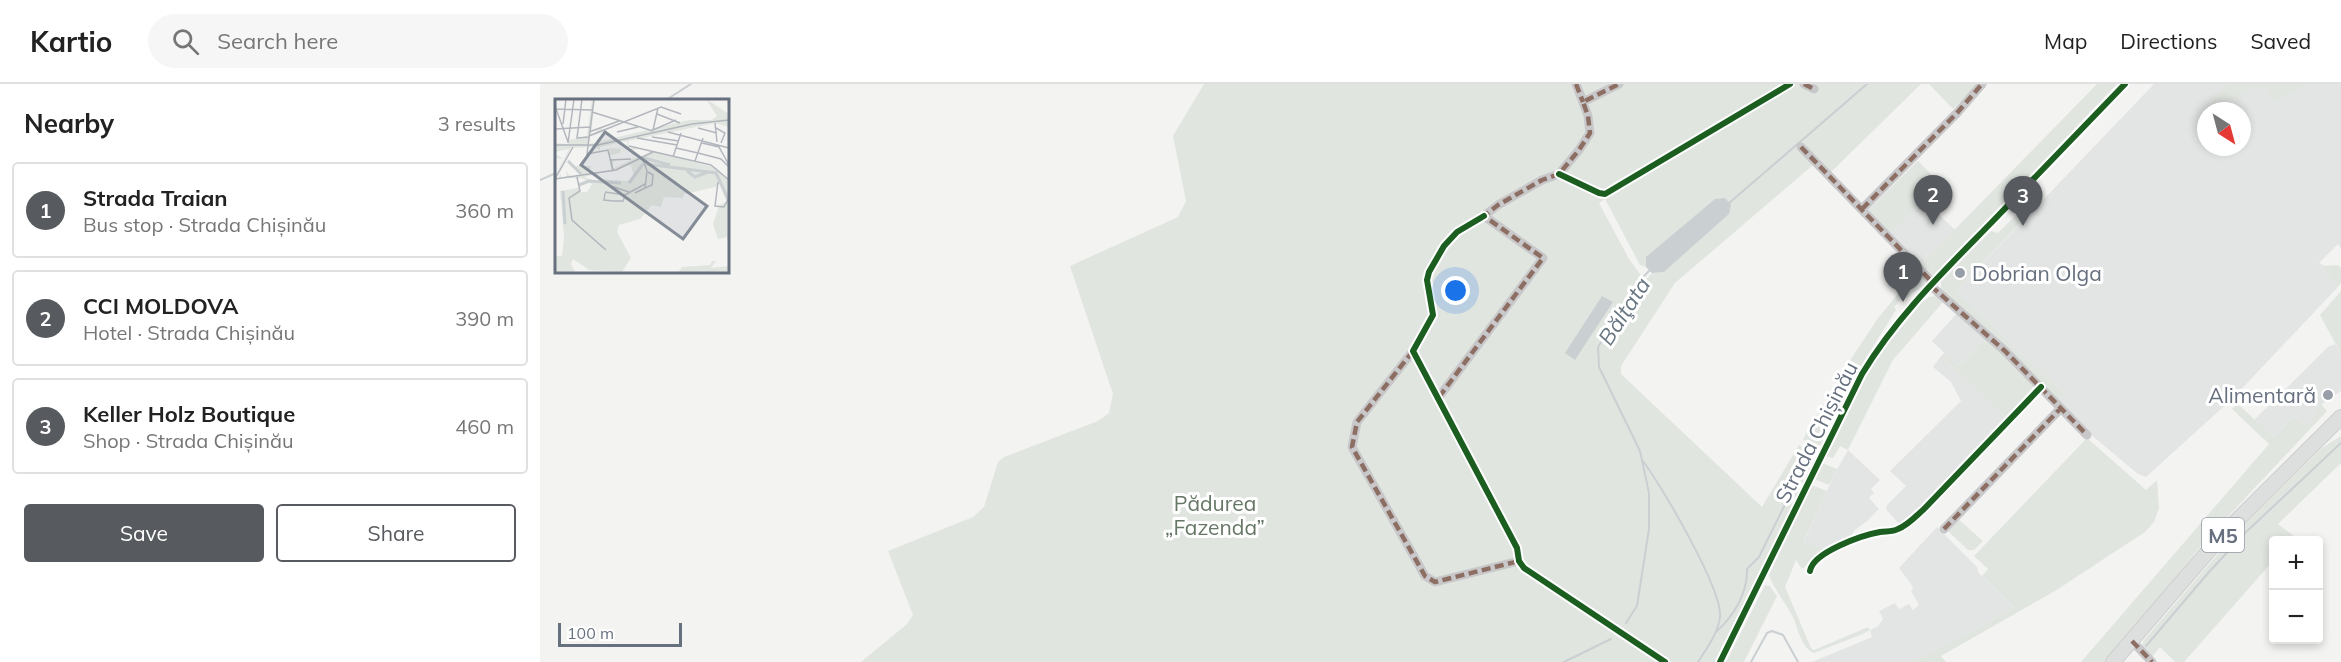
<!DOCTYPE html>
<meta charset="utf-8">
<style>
body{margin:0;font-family:Mulish,sans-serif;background:#f6f6f6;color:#222}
.controls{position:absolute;right:18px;bottom:18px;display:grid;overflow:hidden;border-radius:6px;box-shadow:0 3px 9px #0003}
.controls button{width:54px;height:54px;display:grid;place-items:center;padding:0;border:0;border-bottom:2px solid #e0e0e0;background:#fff;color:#222;font:30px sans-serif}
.compass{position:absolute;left:1657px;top:18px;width:54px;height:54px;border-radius:50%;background:#fff;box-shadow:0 3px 9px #0003;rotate:144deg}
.scale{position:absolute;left:18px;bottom:15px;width:124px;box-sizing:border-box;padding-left:6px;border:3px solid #67707f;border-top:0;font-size:16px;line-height:21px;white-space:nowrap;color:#67707f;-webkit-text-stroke:4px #fff;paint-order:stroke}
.you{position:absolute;left:916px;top:207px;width:21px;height:21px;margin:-15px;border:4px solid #fff;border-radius:50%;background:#1a73e8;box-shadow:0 0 0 9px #1a73e833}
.badge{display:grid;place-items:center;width:39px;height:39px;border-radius:50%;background:#575a5e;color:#fff;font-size:20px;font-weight:700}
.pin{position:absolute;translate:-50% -50px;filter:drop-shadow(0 2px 3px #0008)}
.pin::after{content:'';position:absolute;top:32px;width:21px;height:18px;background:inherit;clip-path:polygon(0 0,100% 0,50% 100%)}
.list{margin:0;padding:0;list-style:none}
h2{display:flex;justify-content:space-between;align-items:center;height:78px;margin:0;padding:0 24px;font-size:26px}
h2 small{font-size:20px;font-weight:400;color:#767676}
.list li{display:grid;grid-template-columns:39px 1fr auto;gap:18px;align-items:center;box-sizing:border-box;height:96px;margin:0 12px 12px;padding:0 12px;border:2px solid #e0e0e0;border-radius:6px}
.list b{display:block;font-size:22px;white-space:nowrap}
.list p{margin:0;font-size:20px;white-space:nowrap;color:#767676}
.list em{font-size:20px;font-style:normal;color:#767676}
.actions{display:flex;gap:12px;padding:18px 24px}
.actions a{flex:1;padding:14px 0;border:2px solid #575a5e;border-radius:6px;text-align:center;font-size:21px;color:#575a5e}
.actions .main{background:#575a5e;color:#fff}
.icon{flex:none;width:33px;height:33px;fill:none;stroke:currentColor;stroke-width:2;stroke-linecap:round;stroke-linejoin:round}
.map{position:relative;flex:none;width:1801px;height:578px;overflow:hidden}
header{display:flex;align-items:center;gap:36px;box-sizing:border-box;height:84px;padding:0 30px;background:#fff;border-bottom:2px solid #e0e0e0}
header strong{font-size:28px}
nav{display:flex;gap:33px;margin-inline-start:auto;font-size:21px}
.search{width:420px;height:54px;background:#f6f6f6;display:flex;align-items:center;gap:15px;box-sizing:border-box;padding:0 21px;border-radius:33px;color:#767676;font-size:22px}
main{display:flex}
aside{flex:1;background:#fff}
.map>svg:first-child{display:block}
</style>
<header>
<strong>Kartio</strong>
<div class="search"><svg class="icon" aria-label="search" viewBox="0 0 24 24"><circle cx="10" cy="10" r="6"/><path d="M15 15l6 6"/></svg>Search here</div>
<nav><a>Map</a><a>Directions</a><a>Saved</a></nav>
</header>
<main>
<aside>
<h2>Nearby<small>3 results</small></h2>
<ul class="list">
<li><span class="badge">1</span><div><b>Strada Traian</b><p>Bus stop · Strada Chișinău</p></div><em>360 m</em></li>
<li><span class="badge">2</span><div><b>CCI MOLDOVA</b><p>Hotel · Strada Chișinău</p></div><em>390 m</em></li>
<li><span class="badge">3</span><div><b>Keller Holz Boutique</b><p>Shop · Strada Chișinău</p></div><em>460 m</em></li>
</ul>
<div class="actions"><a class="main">Save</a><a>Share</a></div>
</aside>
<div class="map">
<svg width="1801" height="578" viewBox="0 0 1801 578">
<rect width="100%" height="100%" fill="#f3f3f2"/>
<path fill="#e3e5e5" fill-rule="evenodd" d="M1614,0H1801V165L1798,160L1779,179L1797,204L1692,315L1606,393L1598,390L1549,349L1518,317L1525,310L1416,207ZM1666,27H1702V63H1666Z
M1378,77L1399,99L1383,115L1415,146L1380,181L1328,126Z
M1418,228L1443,251V256L1423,279L1417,281L1392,257Z
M1795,260L1801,270V307L1776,324L1778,328L1765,342L1754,332L1733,353L1714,336L1788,263Z
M1401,272L1466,334L1379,427L1360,441L1346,425L1347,421L1366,402L1350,387L1421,317L1411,298L1393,283Z
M1308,366L1340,396L1331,405L1334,409L1329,414L1339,425L1327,437L1315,446L1310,453L1286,465L1263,460L1295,389Z
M1397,443L1437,483L1438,488L1474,524L1381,574L1373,575L1374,578H1272L1332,553L1330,546L1338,542L1343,535L1339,527L1355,519L1359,525L1369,520L1373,526L1379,521L1371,507L1373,503L1359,484Z"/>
<path fill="#e1e5e0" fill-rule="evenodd" d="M664,0H1381L1291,88L1264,60L1257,65L1273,81L1135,199L1081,282V290L1222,423L1259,361L1273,371V378L1176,578H1132L1038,514L1033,521L1119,578H321L366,541L373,531L348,467L433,433L444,423L458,378L464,373L558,337L569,329L573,310L530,182L638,133L646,117L633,52ZM1065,115L1100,181L1106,183V173L1189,130L1124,188L1112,189L1105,197L1089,175L1059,119Z
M1389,0H1438L1413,25Z
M1557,0H1577L1393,193L1380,181Z
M1688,0H1765L1736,18L1724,3H1712L1681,27H1670L1671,17Z
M1378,77L1399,99L1350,149L1328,126Z
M1479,128L1485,134L1416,207L1525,310L1518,317L1401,206V197L1451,147L1458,149Z
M1779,179L1785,182L1798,181L1801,184V199L1797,204Z
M1376,188L1386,197L1384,201L1367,214L1365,211L1354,223L1356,226L1322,280L1280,362L1275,364L1263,355L1309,278L1338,234Z
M1801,207V270L1780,231Z
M1398,212L1404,217L1353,276L1308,366L1300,362L1293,374L1286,372L1325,293L1342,267L1382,218L1389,213Z
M1443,251L1495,301L1466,334L1401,272L1405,269L1417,281L1423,279L1443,256Z
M1698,320L1733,353L1754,332L1765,342L1778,328L1775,325L1781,320L1787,327L1664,458L1567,578H1541L1729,360L1692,325Z
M1801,352V379L1738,440L1755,453L1751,456H1734L1733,477L1644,578H1635L1620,563L1611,574L1602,563L1603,557L1700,444L1782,364Z
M1547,354L1606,406L1617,396L1619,424L1614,438L1605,448L1515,507L1401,572L1406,578H1374L1373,575L1381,574L1474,524L1442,492L1448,485L1434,472Z
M1282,379L1297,385L1289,401L1274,395Z
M1271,401L1287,407L1263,459L1286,465L1262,485L1256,476L1245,503L1271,564L1274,566L1328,543L1330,546L1323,550L1274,569C1261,564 1258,544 1253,533C1246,519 1233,504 1229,491Z
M1417,434L1443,457L1434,466H1428L1409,448L1410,442Z
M1225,501L1230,502L1237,512L1204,578H1186Z"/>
<path fill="#cacfd2" d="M1185,114L1191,121L1189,130L1124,188L1112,189L1106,183V173L1175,115Z
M1062,212L1073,218L1035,276L1025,269Z"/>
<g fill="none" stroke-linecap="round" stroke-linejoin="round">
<path stroke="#cacfd2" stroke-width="2" d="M126,16L151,0
M0,96L16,89
M1188,120L1327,0
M1103,377C1121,401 1183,506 1180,533C1178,549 1167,564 1158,578
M1086,539L1097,522L1109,445V409L1100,367L1059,283L1058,263L1101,195L1110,186
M1176,548C1193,533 1208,509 1207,485L1219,473L1268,374
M1606,562L1669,488L1706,448L1801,359
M1024,578L1071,555
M1211,578L1227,549L1232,547L1243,551L1258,578"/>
<defs>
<path id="highway" d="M1573,578L1683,450L1801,333"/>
</defs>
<use href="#highway" stroke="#cfcfd0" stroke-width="16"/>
<path stroke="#c8c8ca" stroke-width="9" d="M1036,0L1043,18
M1264,0L1274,5
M1261,63L1393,199
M1019,90L1059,109L1065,110L1250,0
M1322,125L1417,29L1442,0
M944,132L917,148L904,162L889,188L887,196L893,231L873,267L977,464L979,477L984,484L1125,578
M1391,202L1465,267L1547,351
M873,267L817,338L812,363L885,492L895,498L979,477
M899,313L1003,174L944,132L958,121L1002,96L1019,90L1039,66L1050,49L1048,32L1043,18L1079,0
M1404,445L1521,324
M1270,487C1273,468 1323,451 1340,448C1346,447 1353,448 1358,445C1368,441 1376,432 1384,425L1501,303
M1592,557L1612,578
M1180,578L1322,290C1357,232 1405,186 1452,138C1496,92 1541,46 1585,0"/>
<use href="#highway" stroke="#dddede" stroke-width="14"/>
<path stroke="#8d6e63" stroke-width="4.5" stroke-dasharray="9 4.5" stroke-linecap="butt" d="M1036,0L1043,18
M1264,0L1274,5
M1261,63L1393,199
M1322,125L1417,29L1442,0
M1391,202L1465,267L1547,351
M873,267L817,338L812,363L885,492L895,498L979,477
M899,313L1003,174L944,132L958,121L1002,96L1019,90L1039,66L1050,49L1048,32L1043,18L1079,0
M1404,445L1521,324
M1592,557L1612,578"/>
<defs>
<path id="cycleway" d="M1019,90L1059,109L1065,110L1250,0
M944,132L917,148L904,162L889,188L887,196L893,231L873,267L977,464L979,477L984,484L1125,578
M1270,487C1273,468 1323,451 1340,448C1346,447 1353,448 1358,445C1368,441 1376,432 1384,425L1501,303
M1180,578L1322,290C1357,232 1405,186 1452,138C1496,92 1541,46 1585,0"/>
</defs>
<use href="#cycleway" stroke="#fff" stroke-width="10"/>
<use href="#cycleway" stroke="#1b5e20" stroke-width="6"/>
</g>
<g fill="#989ea7" stroke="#fff" stroke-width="2">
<circle cx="1420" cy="189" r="6"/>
<circle cx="1788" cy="311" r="6"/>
</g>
<g text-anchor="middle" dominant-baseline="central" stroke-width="6" stroke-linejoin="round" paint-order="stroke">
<rect fill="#fff" stroke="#959ba5" stroke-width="1.5" x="1662" y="434" width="42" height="34" rx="4.5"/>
<g font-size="20" font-weight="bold" fill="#67707f">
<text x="1683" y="451">M5</text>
</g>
<g font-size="21" fill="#67707f" stroke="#fff" text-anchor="start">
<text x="1432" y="189">Dobrian Olga</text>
<text x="1776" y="311" text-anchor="end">Alimentară</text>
</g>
<g font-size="21" fill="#67707f" stroke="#fff">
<text transform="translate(1276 348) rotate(-63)">Strada Chișinău</text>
</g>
<g font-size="21" fill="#667765" stroke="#fff">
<text x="675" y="419">Pădurea<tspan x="675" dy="24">„Fazenda”</tspan></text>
</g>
<g font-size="22" font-style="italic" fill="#687782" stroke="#fff">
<text transform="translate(1084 227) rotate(-57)">Bălţata</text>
</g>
</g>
<g transform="translate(15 15)">
<rect width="174" height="174" fill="#f3f3f2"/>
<path d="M37,0H40L36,36L47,28L48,33L35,37L34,45L134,21H157L162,17L151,0L174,15V28L160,24L73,42L74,50L81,48L80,55V51L66,50L65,54L55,56L54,49L72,50V42L45,48V52L40,48L16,49L0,80V70L2,73L9,60L0,59V55L9,60L14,50L0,53V44L13,45L14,41L32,37ZM98,52L161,69L173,80L174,149L172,138L163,140L158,125L164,107L171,102L165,83L161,88L129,95L128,99L109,98L106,108L97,106L85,120L64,126L62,133L76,159L67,173L34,171L18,160L16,165L20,173L0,174V157H7L9,138L5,92L23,89L25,93H32L37,85L27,79H5L4,78L6,74V79L12,77L11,72L16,78L26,76L18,68L21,67H37L32,74L52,73L56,70L54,60L59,61L57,70L78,60L79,56L75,54L79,55V60ZM76,66L79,79L72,82L44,80L46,84L29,78ZM157,162H161L156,169L174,167V174H123L127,168L155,166Z" fill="#e1e5e0" fill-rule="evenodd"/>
<path fill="none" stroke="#cacfd2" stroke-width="3" d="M89,59L115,66M13,62L26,75M91,65L161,74L173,100M132,72L140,78L153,73M74,84L88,65M24,86L34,82L66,84M8,92L10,125"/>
<path fill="none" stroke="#b3b7bd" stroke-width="1.5" d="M27,0L22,39L34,38M39,0L32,55L53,51L58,71M0,7L13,43M1,10L37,11M37,13L98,32M102,15L125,24M160,24L162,43M8,25L11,0M143,29L162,34M161,29L170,34L166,44M0,30L35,28M98,31L121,21M98,31L103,9M34,33L64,22M62,33L83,28M113,33L174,49M34,37L106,8L126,15M97,38L124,42M82,39L122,46M13,44L19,0M147,44L164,48L174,66M0,46H43L137,25L174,21M74,47L156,66L174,81M121,49L143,54M143,54L166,60L174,68M118,58L126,34M55,61L76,60M140,62L148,39M22,78L25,92L14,99L17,121L51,151M0,80L61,71L98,53M0,80L18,48M163,83L160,107L169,108L174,99M56,87L74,93M90,89L97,86L98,76L93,73M50,93L70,96L90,85M50,94L49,101L58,102H68L70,97M80,94L90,89L92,72L87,58"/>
<path fill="#848c97" fill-opacity="0.15" stroke="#848c97" stroke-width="3" d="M50,33L152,107L128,140L26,66Z"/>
<rect width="174" height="174" fill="none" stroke="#67707f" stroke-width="3"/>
</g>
</svg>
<div class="controls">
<button>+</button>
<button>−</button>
</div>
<svg class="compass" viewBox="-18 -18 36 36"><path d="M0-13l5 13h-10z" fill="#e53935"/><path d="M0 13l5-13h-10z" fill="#767676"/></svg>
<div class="scale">100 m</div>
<div class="you"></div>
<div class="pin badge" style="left:1363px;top:218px">1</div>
<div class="pin badge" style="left:1393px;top:141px">2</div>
<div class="pin badge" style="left:1483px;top:142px">3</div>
</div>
</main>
